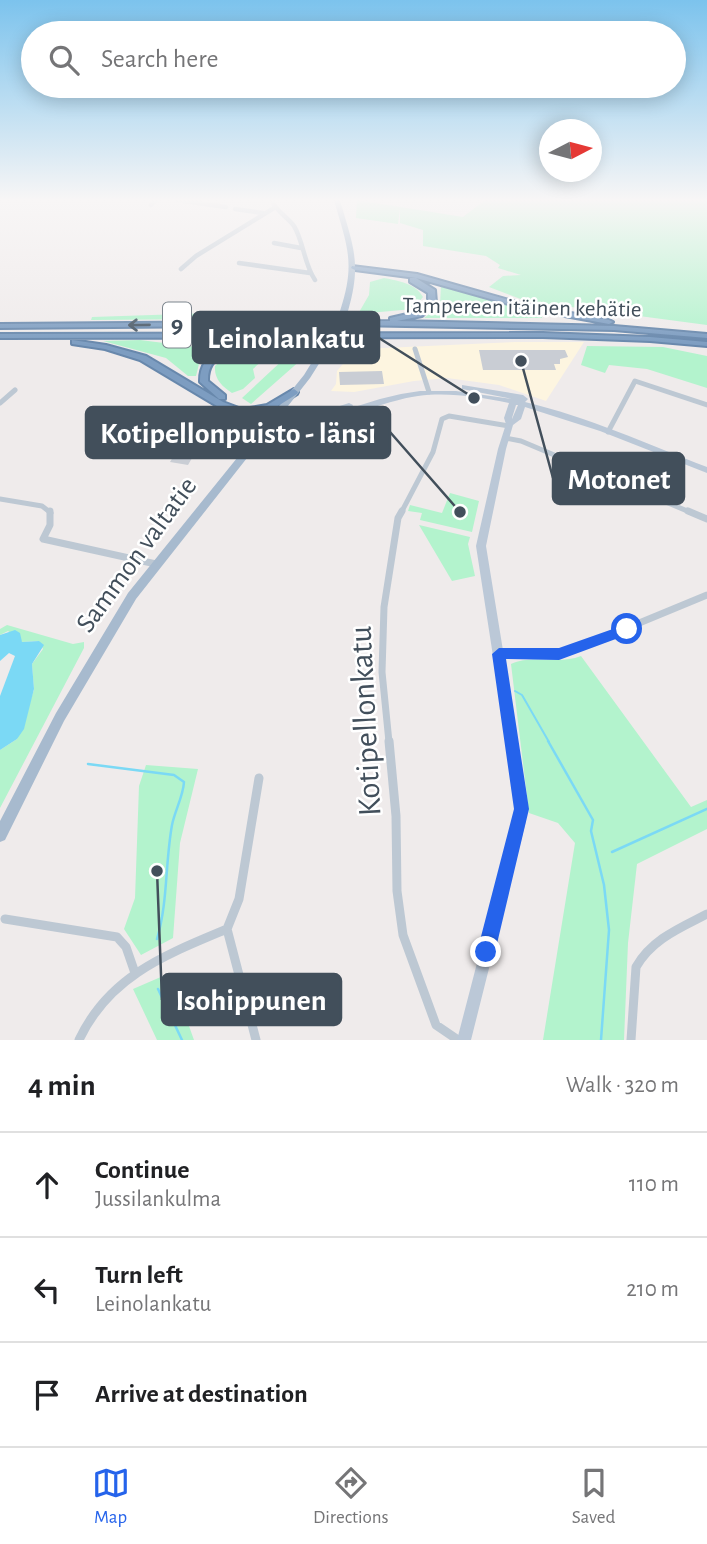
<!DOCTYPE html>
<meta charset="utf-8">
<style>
body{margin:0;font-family:"Alegreya Sans",sans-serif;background:#f6f6f6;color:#202124}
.compass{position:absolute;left:539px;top:119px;width:63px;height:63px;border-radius:50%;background:#fff;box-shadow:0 4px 18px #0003;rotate:84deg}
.stop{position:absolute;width:21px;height:21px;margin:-16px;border:5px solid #2563eb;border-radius:50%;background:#fff}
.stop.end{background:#2563eb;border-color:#fff;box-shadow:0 2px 7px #0008}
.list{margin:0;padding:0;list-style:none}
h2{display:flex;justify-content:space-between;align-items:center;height:91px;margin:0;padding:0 28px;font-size:30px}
h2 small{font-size:23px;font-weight:400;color:#757577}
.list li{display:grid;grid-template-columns:46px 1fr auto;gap:21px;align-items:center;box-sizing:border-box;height:105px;padding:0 28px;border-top:2px solid #e0e0e0}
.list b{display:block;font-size:26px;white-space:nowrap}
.list p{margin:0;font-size:23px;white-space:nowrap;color:#757577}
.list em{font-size:23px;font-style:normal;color:#757577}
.icon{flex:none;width:38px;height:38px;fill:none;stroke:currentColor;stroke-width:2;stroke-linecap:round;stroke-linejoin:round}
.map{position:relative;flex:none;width:707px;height:1040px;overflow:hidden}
.search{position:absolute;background:#fff;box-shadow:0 4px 18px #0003;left:21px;right:21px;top:21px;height:77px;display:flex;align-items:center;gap:18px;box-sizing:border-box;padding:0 24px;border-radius:38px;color:#757577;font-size:26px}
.sheet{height:406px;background:#fff}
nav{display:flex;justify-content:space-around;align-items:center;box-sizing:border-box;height:98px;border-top:2px solid #e0e0e0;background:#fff;font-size:19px;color:#757577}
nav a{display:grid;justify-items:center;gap:4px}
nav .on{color:#2563eb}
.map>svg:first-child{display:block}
</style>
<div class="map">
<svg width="707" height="1040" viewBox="0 0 707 1040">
<rect width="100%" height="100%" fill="#efebeb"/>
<path fill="#fdf5e0" d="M516,342H584L546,401L499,385L447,378L414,381L354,392L331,391L336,384L337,371L353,352L362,349Z"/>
<path fill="#b3f3cd" d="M357,200L463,217L485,200H707V325L526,301L489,287L503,276L521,275L498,268L500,265L486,256L423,246V230L400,223V208L398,224L356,218Z
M384,278C399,281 415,283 423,297L413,309L358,314L369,295L370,282Z
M441,284L542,316V318H424L440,306Z
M212,313V319L91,320L92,317Z
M140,340L212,349L199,364L196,376H188L166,358L103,341Z
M587,346L663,347L707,356V388L647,369L609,365L605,373L581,365Z
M273,347H300L310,352L251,404L242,398L286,357C272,355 263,359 253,369L255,378L243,389L232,393C222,386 214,379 215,366C231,351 252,350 273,347Z
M450,493L479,501L472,532L420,520L422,513L408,511L410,505L442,513Z
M419,525L470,537L468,544L475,576L452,581Z
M7,625L73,644L84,642V648L0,808V750L17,739L34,690L32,664L43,649L39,641L22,642L8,631L0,635V629Z
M581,656L691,807L707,800V829L637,864L628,943L624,1040H543L575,843L558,823L529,813L511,664C531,654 559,665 581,656Z
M146,765L198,769L180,843L173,938L141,955L124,929L135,898L139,786Z
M170,973L194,1040H157L133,989Z"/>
<path fill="#7bd9f5" d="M15,630L20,633L22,642L39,641L44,645L32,664L34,689L24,729L17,739L0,750V696L15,656L9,653L0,661V635Z"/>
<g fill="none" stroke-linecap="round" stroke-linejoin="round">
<path stroke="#7bd9f5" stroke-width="2" d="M515,691L522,695L549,742"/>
<path stroke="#7bd9f5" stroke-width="2.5" d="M548,741L593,820L591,831L604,885L609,930L601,1040
M88,764L174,775L184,782C183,797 175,810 172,825C165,864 168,902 157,939
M612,852L707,809
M158,989L182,1040"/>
</g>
<path fill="#c9cdd4" d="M479,350H565L568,357L560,359V364H554L556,370H483Z
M382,371L384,384L340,385L339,372Z
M132,435L199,446L188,465L170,462L173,457L123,450Z"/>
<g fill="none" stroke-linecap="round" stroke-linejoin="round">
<defs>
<path id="highway" d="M352,266L417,274L527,305L609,320L613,322L609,324L526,309L416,278L355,270L351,268Z
M410,278H416L435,290L436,303L422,316L397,321L614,326L707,334V338L614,330L354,325L0,328V324L390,321V318L416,312L428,302V293L410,282Z
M543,333L650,337L707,342V346L650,341L543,337L0,338V334Z
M72,340L106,345L146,356L223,402L273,421L275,423L273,425H267L217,406L140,360L105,349L72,344Z
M264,341H267V345C243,349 207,349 208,381L225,395V399H219L200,382C199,347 237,343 264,341Z
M294,389L298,392L297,394L273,409L253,413L248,410L250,408L267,405Z"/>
</defs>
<use href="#highway" stroke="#6888ac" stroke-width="4"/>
<path stroke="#bdc8d3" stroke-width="4.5" d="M177,200L226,207
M272,200C276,212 287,216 294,226C304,243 304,264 315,280
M151,205L156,200
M235,209L263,213
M274,243L301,248
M239,263L310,273
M181,269L196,256L274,208"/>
<path stroke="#bdc8d3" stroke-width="5" d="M415,349L429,392
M0,403L15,390
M608,432L635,381L707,405
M505,438L521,441L692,513
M0,499L42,506L51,513
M401,513L433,452L442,419L449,416L509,426"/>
<path stroke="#bdc8d3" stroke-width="7" d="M50,511V525L43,539L156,564
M688,511L707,519
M499,654L569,652L707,595
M389,742L382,672L384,607L398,518L402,511"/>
<path stroke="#bdc8d3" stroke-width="9" d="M389,741L396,816L397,891L403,935L436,1025L458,1040
M5,919L117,937L126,947L135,973
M227,929L256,1040
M79,1040C109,976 165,955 227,929L239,899L259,778
M631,1040L636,967C652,939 680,928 707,914"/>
<path fill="#bbc8d7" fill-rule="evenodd" d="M462,385L523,395L528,399L525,402C588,417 647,444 707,467V473L600,431L525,407L521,419L513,425L506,449L486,546L526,792V821L471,1040H457L514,821V792L476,546L498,449L506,424L504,418L509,403C479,397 448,392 418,396C381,400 296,441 266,423L270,421L290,422L312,419H272L271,417L275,415H312L349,403L353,405L352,407L316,419L380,399L401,394L420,391H456L512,399L462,389ZM516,405H518L512,419V418Z"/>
<path fill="#a7bace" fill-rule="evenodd" d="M334,200H340C353,246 362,263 348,311L344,313L340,311C356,263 347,246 334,200Z
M320,349H326L327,351L310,378L136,599L64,721L5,840L0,842V821L56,713L128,593L304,375Z"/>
<use href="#highway" fill="#7d9dc1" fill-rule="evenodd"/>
<path stroke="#a7bace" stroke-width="6" d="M331,336L344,311"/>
<path stroke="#a7bace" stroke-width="9" d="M323,351L332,335"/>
</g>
<defs><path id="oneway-shaft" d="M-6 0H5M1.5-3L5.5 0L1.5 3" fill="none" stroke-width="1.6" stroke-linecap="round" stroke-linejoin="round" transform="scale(1.75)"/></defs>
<use stroke="#485765" href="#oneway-shaft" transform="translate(139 325) rotate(179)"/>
<linearGradient id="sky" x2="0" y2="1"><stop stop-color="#7cc3ed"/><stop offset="0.58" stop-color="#f8f6f6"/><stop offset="1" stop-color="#f8f6f6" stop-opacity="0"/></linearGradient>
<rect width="707" height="345" fill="url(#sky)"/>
<path fill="#2563eb" d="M627,624L634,629L632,633L559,660L506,659L529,809L495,952L492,958L486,961L480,958L477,952L514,809L492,654L499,648H559Z"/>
<g text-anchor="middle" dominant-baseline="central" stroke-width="5" stroke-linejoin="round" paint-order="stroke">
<g font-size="23" fill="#424f5b" stroke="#fff">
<text transform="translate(522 308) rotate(1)">Tampereen itäinen kehätie</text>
</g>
<rect fill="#fff" stroke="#7b848c" stroke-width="2" x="163" y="302.5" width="28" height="45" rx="5"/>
<g font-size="26" font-weight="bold" fill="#424f5b">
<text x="177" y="325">9</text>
</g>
<g font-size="28" fill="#424f5b" stroke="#fff">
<text transform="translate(137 555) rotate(-54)">Sammon valtatie</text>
</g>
<g font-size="33" fill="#424f5b" stroke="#fff">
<text transform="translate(366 721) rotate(-93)">Kotipellonkatu</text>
</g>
</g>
<path fill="none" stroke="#424f5b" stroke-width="2.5" d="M474 398L379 338M460 512L390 432M521 361L553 478M157 871L162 1000"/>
<g fill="#424f5b" stroke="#fff" stroke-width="2.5">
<circle cx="474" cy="398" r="7"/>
<circle cx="460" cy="512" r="7"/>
<circle cx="521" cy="361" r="7"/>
<circle cx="157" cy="871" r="7"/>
</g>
<g fill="#424f5b" stroke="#424f5b" stroke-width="2.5">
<rect x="193" y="312" width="186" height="51" rx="7"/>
<rect x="86" y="407" width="304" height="51" rx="7"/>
<rect x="553" y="453" width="131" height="51" rx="7"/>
<rect x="162" y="974" width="179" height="51" rx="7"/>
</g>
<g font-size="30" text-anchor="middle" font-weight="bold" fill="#fff">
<text x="286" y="348">Leinolankatu</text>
<text x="238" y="443">Kotipellonpuisto - länsi</text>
<text x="619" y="489">Motonet</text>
<text x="251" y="1010">Isohippunen</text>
</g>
</svg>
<svg class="compass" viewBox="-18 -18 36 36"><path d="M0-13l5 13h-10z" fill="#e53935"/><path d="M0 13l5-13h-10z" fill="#757577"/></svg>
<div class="stop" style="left:627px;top:629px"></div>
<div class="stop end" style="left:486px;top:952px"></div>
<div class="search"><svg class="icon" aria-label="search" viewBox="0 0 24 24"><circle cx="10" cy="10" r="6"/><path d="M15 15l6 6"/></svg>Search here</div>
</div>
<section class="sheet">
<h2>4 min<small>Walk · 320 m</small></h2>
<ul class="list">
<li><svg class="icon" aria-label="ahead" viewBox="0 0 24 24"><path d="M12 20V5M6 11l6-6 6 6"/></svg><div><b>Continue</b><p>Jussilankulma</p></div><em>110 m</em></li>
<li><svg class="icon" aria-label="left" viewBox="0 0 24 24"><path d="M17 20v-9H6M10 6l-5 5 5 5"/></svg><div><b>Turn left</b><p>Leinolankatu</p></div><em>210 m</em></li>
<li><svg class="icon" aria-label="arrive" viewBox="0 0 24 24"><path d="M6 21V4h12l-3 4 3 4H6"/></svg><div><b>Arrive at destination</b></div></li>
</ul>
</section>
<nav>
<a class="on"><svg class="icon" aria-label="map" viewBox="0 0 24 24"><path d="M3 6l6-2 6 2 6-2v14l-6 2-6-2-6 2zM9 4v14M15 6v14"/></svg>Map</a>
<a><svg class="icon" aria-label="directions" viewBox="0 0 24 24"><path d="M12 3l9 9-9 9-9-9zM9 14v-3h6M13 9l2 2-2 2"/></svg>Directions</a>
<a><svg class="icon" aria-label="saved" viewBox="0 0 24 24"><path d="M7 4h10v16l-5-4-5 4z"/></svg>Saved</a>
</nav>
